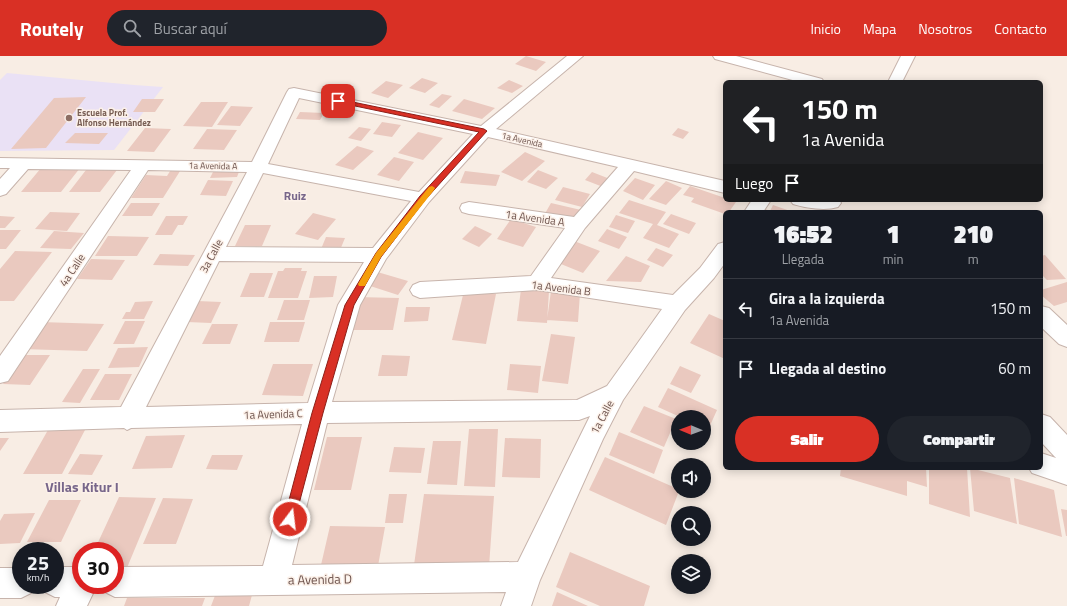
<!DOCTYPE html>
<html lang="es">
<meta charset="utf-8">
<style>
:root{--surface:#171b24;--page:#20242c;--text:#f1f3f6;--muted:#9ea1a6;--line:#363941;--accent:#d93025}
body{margin:0;font-family:"Titillium Web",sans-serif;background:var(--page);color:var(--text);height:100vh;display:flex;flex-direction:column;font-size:15px;white-space:nowrap}
*{box-sizing:border-box;margin:0}
p{font-size:13px;color:var(--muted)}
.icon{flex:none;width:22px;height:22px;fill:none;stroke:currentColor;stroke-width:2;stroke-linecap:round;stroke-linejoin:round}
.map{position:relative;flex:1;overflow:hidden}
.side{position:absolute;left:723px;top:154px;width:320px;height:260px;display:flex;flex-direction:column;background:var(--surface);border-radius:6px;box-shadow:0 2px 10px #0003}
.side>*{flex:none}
.guide{position:absolute;left:723px;top:24px;width:320px;height:122px;border-radius:6px;box-shadow:0 2px 10px #0003;background:#202124;color:#fff;overflow:hidden}
.needle{width:26px;rotate:271deg}
.tools{position:absolute;left:671px;top:354px;display:grid;gap:8px}
.tools a{display:grid;place-items:center;width:40px;height:40px;border-radius:50%;background:var(--surface);box-shadow:0 2px 10px #0003;font-size:20px}
.speed{position:absolute;left:12px;top:486px;display:flex;gap:8px;font-size:20px;font-weight:700;text-align:center}
.speed>*{display:grid;place-content:center;width:52px;height:52px;border-radius:50%;background:var(--surface);box-shadow:0 2px 10px #0003;line-height:1}
.speed small{font-size:10px;font-weight:400}
.speed .limit{border:6px solid #d22;background:#fff;color:#111}
.pin{position:absolute;display:grid;place-items:center;width:34px;height:34px;color:#fff;margin:-17px;border-radius:8px;box-shadow:0 2px 6px #0006}
.me{position:absolute;width:44px;margin:-22px;rotate:15deg;stroke-linejoin:round;filter:drop-shadow(0 0 3px #0008)}
.turn{display:flex;align-items:center;gap:14px;height:84px;padding:0 12px;font-size:18px}
.turn .icon{width:52px;height:52px;stroke-width:2.5}
.turn b{display:block;font-size:28px;line-height:34px}
.then{display:flex;align-items:center;height:38px;padding:0 12px;background:#0003;gap:8px;font-size:15px}
.eta{display:flex;justify-content:space-evenly;align-items:center;height:68px;text-align:center}
.eta b{font-size:24px;font-weight:800;line-height:28px}
.primary-button{display:flex;gap:8px;margin-top:auto;padding:8px 12px}
.primary-button a{flex:1;height:46px;border-radius:24px;background:var(--accent);color:#fff;font-size:16px;font-weight:800;line-height:46px;text-align:center}
.primary-button a+a{background:var(--page);color:var(--text)}
ul{padding:0;list-style:none}
li{display:flex;align-items:center;gap:12px;height:60px;padding:0 12px;border-top:1px solid var(--line)}
li div{flex:1}
li b{display:block;font-size:15px}
li em{font-style:normal}
header{display:flex;align-items:center;gap:24px;box-sizing:border-box;height:56px;padding:0 20px;background:var(--accent);color:#fff}
header strong{font-size:19px}
nav{display:flex;gap:22px;margin-inline-start:auto;font-size:14px}
.search{width:280px;height:36px;background:var(--page);display:flex;align-items:center;gap:10px;box-sizing:border-box;padding:0 14px;border-radius:22px;color:var(--muted);font-size:15px}
.map>svg:first-child{display:block}
.education{fill:#eae1f5}
.building{fill:#eac9bf}
.lines{fill:none;stroke-linecap:round;stroke-linejoin:round}
.minor-casing{stroke:#c7b4ac;stroke-width:2}
.minor{fill:#fff;fill-rule:evenodd}
.route{fill:#d93025;stroke:#8d1f18}
.slow{fill:#f59e0b}
.education-dot{fill:#8d6e63;stroke:#fcf1e9;stroke-width:1.5}
.labels{text-anchor:middle;stroke-width:3;stroke-linejoin:round;paint-order:stroke}
.far-education-label{font-size:9px;font-weight:bold;fill:#785e54;stroke:#fcf1e9;text-anchor:start}
.far-street-label{font-size:9px;fill:#6d534d;stroke:#fcf1e9}
.street-label{font-size:11px;fill:#6d534d;stroke:#fcf1e9}
.neighbourhood-label{font-size:12px;font-weight:bold;fill:#77668a;stroke:#fcf1e9}
.near-street-label{font-size:13px;fill:#6d534d;stroke:#fcf1e9}
.near-neighbourhood-label{font-size:14px;font-weight:bold;fill:#77668a;stroke:#fcf1e9}
</style>
<header>
<strong>Routely</strong>
<div class="search"><svg class="icon" aria-label="search" viewBox="0 0 24 24"><circle cx="10" cy="10" r="6"/><path d="M15 15l6 6"/></svg>Buscar aquí</div>
<nav><a>Inicio</a><a>Mapa</a><a>Nosotros</a><a>Contacto</a></nav>
</header>
<div class="map">
<svg width="1067" height="550" viewBox="0 0 1067 550">
<rect width="100%" height="100%" fill="#f8ede4"/>
<path class="education" d="M7 17 134 29 163 31 114 94 0 95V24Z"/>
<path class="building" d="M526 0 546 6 536 15 515 8Z
M422 22 438 27 425 37 409 32Z
M509 24 523 30 512 37 497 32Z
M386 25 403 29 388 42 371 37Z
M442 38 452 40 439 52 429 49Z
M86 41 46 92 11 93 54 42Z
M142 43H164L155 56H133Z
M464 43 495 52 482 63 452 55Z
M201 46H228L212 71 183 70Z
M231 50 253 51 240 70 217 69Z
M300 56 324 57 320 64 296 63Z
M382 66 401 69 392 81 373 78Z
M359 71 371 73 361 85 348 82Z
M145 72 171 73 154 96 127 95Z
M678 72 689 76 683 83 672 79Z
M207 73 237 74 224 94 193 93Z
M418 76 443 82 423 104 398 97Z
M75 77H108L99 88 65 87Z
M357 90 374 95 353 114 335 109Z
M525 96 545 105 522 125 501 116Z
M394 101 414 106 399 125 377 119Z
M41 112H80L61 136H21Z
M172 112H182L163 142H131L146 119 167 120Z
M240 113 237 121 210 122 214 114Z
M86 114H117L100 136H69Z
M538 114 558 122 546 133 527 126Z
M465 115 500 119 496 130 460 127Z
M592 116 610 123 603 131 585 124Z
M635 122 655 129 643 144 623 135Z
M208 124 233 125 226 140 200 139Z
M666 125 682 132 666 149 649 143Z
M690 130 725 142V144L736 146 729 156H725V158L691 146 694 142 683 139Z
M563 131 590 138 582 151 555 144Z
M629 144 666 156 657 169 679 178 669 192 643 182 653 168 619 157Z
M131 147H160L152 160H122Z
M551 147 581 154 575 168 543 161Z
M773 149 793 156H763L765 153 770 155Z
M50 156 80 157 67 175 35 173Z
M313 157 336 163 318 184 295 178Z
M671 158 696 167 689 178 663 168Z
M616 159 635 165 628 177 609 171Z
M0 160 15 161 5 172H0Z
M166 160H188L183 169H178L172 179H155Z
M511 163 536 171 523 191 497 183Z
M245 169H271L262 190H235Z
M475 170 492 178 479 191 462 183Z
M607 173 627 181 619 193 598 185Z
M0 174H21L6 193H0Z
M54 175 84 177 71 193 40 192Z
M108 180 149 181 137 200H95Z
M326 181 345 182 340 194 321 193Z
M574 185 600 195 583 217 556 206Z
M656 192 673 199 663 211 647 204Z
M15 195 52 196 14 245H0V213Z
M160 198 195 199 188 210 153 209Z
M1045 199 1066 223 1047 224 1041 218V200Z
M626 200 650 210 641 226 606 225Z
M91 203 125 204 112 224 77 223Z
M285 212H302L301 215H307L298 242H268L278 215H283Z
M374 215 408 225 398 239 364 228Z
M250 217H273L264 241H240Z
M314 220H337L333 241 309 242Z
M1067 226V246L1054 250 1041 239V234Z
M521 233 549 235 547 267 517 265Z
M464 235 496 238 486 288 452 284Z
M551 235 580 237 578 266 547 264Z
M356 241 399 242 393 274H347Z
M284 244H310L304 264H277Z
M153 245 144 263H122L126 256H130L135 246Z
M197 245 221 246 211 267 187 266Z
M406 251H430L428 265 404 266Z
M709 258 725 265V303L690 287Z
M125 265H145L134 288H113Z
M40 266 104 268 87 295 21 293Z
M270 266H305L299 286H264Z
M212 268H238L230 288H202Z
M551 278 575 281 568 328 542 325Z
M148 291 139 311 108 312 118 292Z
M24 299H50L30 329 3 328Z
M382 299 410 300 407 320H378Z
M273 308H313L303 340 262 339Z
M510 308 541 310 538 337 507 334Z
M680 310 701 319 691 337 670 328Z
M83 313H100L80 347 62 346Z
M105 318H132L119 344H90Z
M668 332 717 354 708 374 704 372V361H680L658 351Z
M644 350 676 363 664 391 630 376Z
M469 373H498L495 431 464 430Z
M48 374H85L62 418H23Z
M619 376 663 394 654 418 609 399Z
M185 379 172 412 132 413 146 380Z
M327 381H362L351 434H314Z
M0 382H9L0 395Z
M505 382 541 383 540 422 502 421Z
M433 385H461L457 429 427 428Z
M394 391 425 392 421 417 389 416Z
M80 398 103 399 92 419 68 418Z
M212 399H243L237 414 206 413Z
M605 401 678 433 679 435 666 469 589 434Z
M841 412H926L927 431 907 425V440L840 420Z
M929 412H967L970 461 929 448Z
M970 412 1010 422 1017 468 974 455Z
M1014 422 1054 434 1062 481 1019 468Z
M389 438H407L403 467H385Z
M424 438 494 440 489 511 414 509Z
M119 441 156 442 124 519 115 518V495H94Z
M163 442 193 443 176 488H143Z
M49 444H81L61 486H27Z
M1061 453 1067 454V480H1066Z
M35 457 20 487 0 488V465L4 458Z
M330 470 385 471 378 510 321 509Z
M570 496 650 530 644 550H600L556 531Z
M557 536 588 550H552Z
M216 537 252 539 249 550H211Z
M127 542H205L202 550H124Z"/>
<g class="lines">
<defs>
<path id="minor" d="M567 0H583L496 73 725 125V137L634 115 585 172 551 222 673 239 700 212 718 188 725 186V207L714 222 685 254 623 344 603 383 540 524 531 550H501L506 536 115 541 105 536 102 529H115V511L263 510 302 368 131 372 127 374 124 372 0 376V354L121 351 247 116 148 114 8 325 0 327V300L131 114 28 113 6 138 0 140V123L10 112H0V102L252 106 287 36 289 33 294 32 481 70ZM299 42 473 78 419 136 268 108ZM488 81 618 111 574 161 469 146 462 148 460 152 462 156 469 158 565 172 531 220 420 226 413 229 410 234 413 239 420 242 537 234 662 253 607 330 577 344 332 346 360 249 386 203 429 146ZM263 117 411 145 373 192 226 191ZM219 205 364 206 338 249 308 347 146 351ZM590 360 518 506 292 509 327 367 579 364Z
M713 0H736L822 23 824 26H800L715 3Z
M901 0H915L902 26H888Z
M752 144H771L763 156H744Z
M790 144H839L841 147 838 151C825 155 806 152 793 148Z
M1041 250 1049 252 1067 269V291L1059 288 1041 271Z
M1041 358 1050 361 1067 379V429L1032 417 1029 412H1041V397L1056 402 1041 386Z
M55 511H81V529H97L87 550H56L60 541H55L45 536 42 529H55Z
M0 512H21V529H35L31 537 21 542H0Z"/>
</defs>
<use href="#minor" class="minor-casing"/>
<use href="#minor" class="minor"/>
</g>
<path class="route" d="M338 43 484 73 487 75 425 144 381 201 354 249 323 357 295 463 294 467 290 468 285 467 284 463 312 357 345 249 376 197 420 140 479 76 336 46V44Z"/>
<path class="slow" d="M432 130 435 132 434 134 381 201 365 230H359L358 228 376 197 429 131Z"/>
<circle class="education-dot" cx="69" cy="62" r="4"/>
<g class="labels">
<g class="far-education-label">
<text x="77" y="60">Escuela Prof.<tspan x="77" dy="10">Alfonso Hernández</tspan></text>
</g>
<g class="far-street-label">
<text transform="translate(522 84) rotate(13)" y="3">1a Avenida</text>
<text transform="translate(213 110) rotate(1)" y="3">1a Avenida A</text>
</g>
<g class="street-label">
<text transform="translate(535 162) rotate(8)" y="4">1a Avenida A</text>
<text transform="translate(211 200) rotate(-62)" y="4">3a Calle</text>
<text transform="translate(72 214) rotate(-56)" y="4">4a Calle</text>
<text transform="translate(561 232) rotate(7)" y="4">1a Avenida B</text>
<text transform="translate(273 358) rotate(-2)" y="4">1a Avenida C</text>
<text transform="translate(602 361) rotate(-62)" y="4">1a Calle</text>
</g>
<g class="neighbourhood-label">
<text x="295" y="144">Ruiz</text>
</g>
<g class="near-street-label">
<text transform="translate(320 523) rotate(-1)" y="5">a Avenida D</text>
</g>
<g class="near-neighbourhood-label">
<text x="82" y="436">Villas Kitur I</text>
</g>
</g>
</svg>
<div class="tools">
<a><svg class="needle" viewBox="-14 -14 28 28"><path d="M0-13l5 13h-10z" fill="#e53935"/><path d="M0 13l5-13h-10z" fill="#9ea1a6"/></svg></a>
<a><svg class="icon" aria-label="sound" viewBox="0 0 24 24"><path d="M4 9h4l5-4v14l-5-4H4zM17 9q2 3 0 6"/></svg></a>
<a><svg class="icon" aria-label="search" viewBox="0 0 24 24"><circle cx="10" cy="10" r="6"/><path d="M15 15l6 6"/></svg></a>
<a><svg class="icon" aria-label="layers" viewBox="0 0 24 24"><path d="M12 4l9 5-9 5-9-5zM3 14l9 5 9-5"/></svg></a>
</div>
<div class="speed"><div>25<small>km/h</small></div><div class="limit">30</div></div>
<div class="pin" style="left:338px;top:45px;background:#d93025"><svg class="icon" aria-label="arrive" viewBox="0 0 24 24"><path d="M6 21V4h12l-3 4 3 4H6"/></svg></div>
<svg class="me" style="left:290px;top:463px" viewBox="-20 -20 40 40"><circle r="17" fill="#d93025" stroke="#fff" stroke-width="3"/><path d="M0-11L8 9 0 5-8 9z" fill="#fff"/></svg>
<div class="guide">
<div class="turn"><svg class="icon" aria-label="left" viewBox="0 0 24 24"><path d="M17 20v-9H6M10 6l-5 5 5 5"/></svg><div><b>150 m</b>1a Avenida</div></div>
<div class="then">Luego<svg class="icon" aria-label="arrive" viewBox="0 0 24 24"><path d="M6 21V4h12l-3 4 3 4H6"/></svg></div>
</div>
<section class="side">
<div class="eta">
<div><b>16:52</b><p>Llegada</p></div>
<div><b>1</b><p>min</p></div>
<div><b>210</b><p>m</p></div>
</div>
<ul>
<li><svg class="icon" aria-label="left" viewBox="0 0 24 24"><path d="M17 20v-9H6M10 6l-5 5 5 5"/></svg><div><b>Gira a la izquierda</b><p>1a Avenida</p></div><em>150 m</em></li>
<li><svg class="icon" aria-label="arrive" viewBox="0 0 24 24"><path d="M6 21V4h12l-3 4 3 4H6"/></svg><div><b>Llegada al destino</b></div><em>60 m</em></li>
</ul>
<div class="primary-button"><a>Salir</a><a>Compartir</a></div>
</section>
</div>
